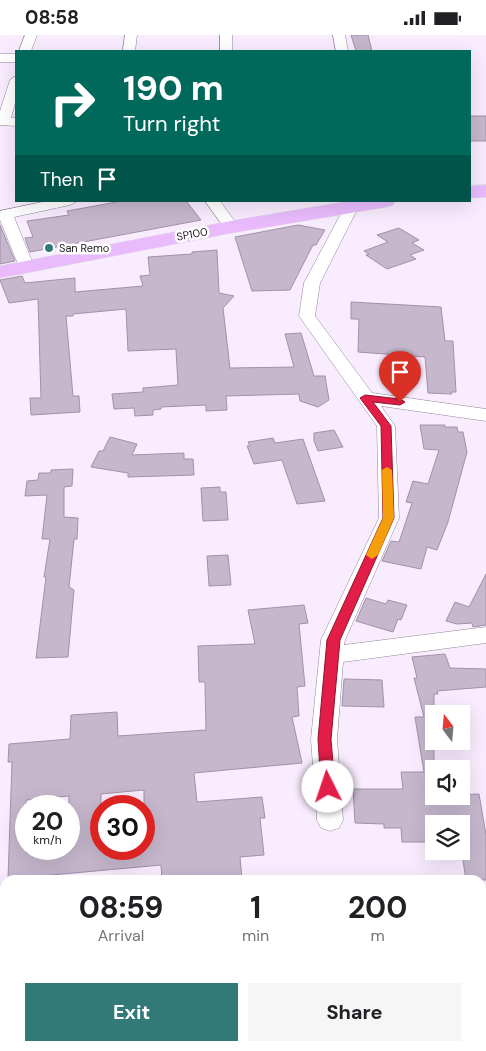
<!DOCTYPE html>
<style>
:root{--surface:#fff;--page:#f6f6f6;--text:#202124;--muted:#757577;--accent:#317a78}
body{margin:0;font-family:"DM Sans",sans-serif;background:var(--page);color:var(--text);height:100vh;display:flex;flex-direction:column;font-size:19px;white-space:nowrap}
*{box-sizing:border-box;margin:0}
p{font-size:16px;color:var(--muted)}
.icon{flex:none;width:28px;height:28px;fill:none;stroke:currentColor;stroke-width:2;stroke-linecap:round;stroke-linejoin:round}
.map{position:relative;flex:1;overflow:hidden}
.panel{position:absolute;left:0px;top:840px;width:486px;height:176px;display:flex;flex-direction:column;background:var(--surface);border-radius:15px 15px 0 0;box-shadow:0 5px 20px #0002}
.panel>*{flex:none}
.top-card{position:absolute;left:15px;top:15px;width:456px;height:152px;border-radius:0px;box-shadow:0 5px 20px #0002;background:#00695c;color:#fff;overflow:hidden}
.needle{width:32px;rotate:344deg}
.buttons{position:absolute;left:425px;top:670px;display:grid;gap:10px}
.buttons a{display:grid;place-items:center;width:45px;height:45px;border-radius:0px;background:var(--surface);box-shadow:0 5px 20px #0002;font-size:25px}
.speed{position:absolute;left:15px;top:760px;display:flex;gap:10px;font-size:25px;font-weight:700;text-align:center}
.speed>*{display:grid;place-content:center;width:65px;height:65px;border-radius:50%;background:var(--surface);box-shadow:0 5px 20px #0002;line-height:1}
.speed small{font-size:12px;font-weight:400}
.speed .limit{border:8px solid #d22;background:#fff;color:#111}
.pin{position:absolute;display:grid;place-items:center;width:42px;height:42px;color:#fff;margin:-51px -21px;border-radius:50% 50% 50% 0;rotate:-45deg;box-shadow:0 0 5px #0007}
.pin .icon{rotate:45deg}
.me{position:absolute;width:55px;margin:-28px;rotate:356deg;stroke-linejoin:round;filter:drop-shadow(0 0 4px #0008)}
.turn{display:flex;align-items:center;gap:18px;height:105px;padding:0 25px;font-size:22px}
.turn .icon{width:65px;height:65px;stroke-width:2.5}
.turn b{display:block;font-size:35px;line-height:42px}
.then{display:flex;align-items:center;height:48px;padding:0 25px;background:#0003;gap:10px;font-size:19px}
.eta{display:flex;justify-content:space-evenly;align-items:center;height:85px;text-align:center}
.eta b{font-size:30px;font-weight:700;line-height:35px}
.button{display:flex;gap:10px;margin-top:auto;padding:10px 25px}
.button a{flex:1;height:58px;border-radius:0px;background:var(--accent);color:#fff;font-size:20px;font-weight:700;line-height:58px;text-align:center}
.button a+a{background:var(--page);color:var(--text)}
.status{display:flex;justify-content:space-between;align-items:center;height:35px;padding:0 25px;background:var(--surface);direction:ltr}
.status svg{height:14px;fill:currentColor}
.map>svg:first-child{display:block}
.building{fill:#c6b7cd;stroke:#a092a7;fill-rule:evenodd}
.lines{fill:none;stroke-linecap:round;stroke-linejoin:round}
.minor-casing{stroke:#928499;stroke-width:1}
.major-casing{stroke:#dbdadb;stroke-width:1}
.minor{fill:#fff;fill-rule:evenodd}
.major{fill:#e9bbfd;fill-rule:evenodd}
.route{fill:#e11d48;stroke:#92132f}
.slow{fill:#f59e0b}
.poi-dot{fill:#317a78;stroke:#fff;stroke-width:2}
.labels{text-anchor:middle;stroke-width:5;stroke-linejoin:round;paint-order:stroke}
.far-street-label{font-size:11px;fill:#1f1921;stroke:#fff}
.far-poi-label{font-size:11px;fill:#1f1921;stroke:#fff;text-anchor:start}
</style>
<div class="status"><b>08:58</b><svg viewBox="0 0 49 12"><path d="M0 12V9h3v3zM5 12V6h3v6zM10 12V3h3v9zM15 12V0h3v12zM26 1h20v11H26zM47 4h2v5h-2z"/></svg></div>
<div class="map">
<svg width="486" height="1016" viewBox="0 0 486 1016">
<rect width="100%" height="100%" fill="#f9ecff"/>
<path class="building" d="M351 0H368L372 16H356Z
M470 81H486V106H470Z
M122 166H186L201 185 30 217 25 203 33 202 27 186 69 180 67 176Z
M0 190 15 226 0 229Z
M298 190 325 195 316 210H313L290 255 252 256 235 202Z
M399 193 419 205 412 208 424 215 410 220 416 224 387 234 366 220 369 219 364 216 388 207 377 200Z
M217 215 219 258 234 261 223 273 230 333 294 332 285 299 301 298 314 341H325L329 365 318 372 300 366 299 359 226 361 227 375 206 376V370L161 372V374L153 375V380L135 381 134 373 114 374 112 359 143 357V353L178 350 176 314 128 316 126 274 73 279V281H66L73 361H79L80 377 31 380 30 363H41L38 264 9 268 0 245 22 241 25 248 75 243V257L143 251 140 241 150 240 148 222 192 219V217Z
M351 267 441 272 445 306H453L456 357H451L452 359 428 358 425 322 358 317 359 284H351Z
M420 390H445V392H457L458 397H463L467 417 448 487 437 515 427 512 421 534 382 526 391 506 399 507 412 468 406 467 413 446 428 449 439 415 424 414Z
M334 395 343 412 318 416 314 406V398Z
M110 402 137 409 132 420 184 418V424H193L194 440 128 442V438L91 432 99 416H103Z
M273 403 275 408 303 404 325 466 297 469 282 425 254 429 247 411H250L248 407Z
M73 434 72 451 64 452V482L78 483 77 504H74L69 552 74 555 68 622 36 623 46 542H44L50 504H42L47 460 25 461 27 446 38 445 39 438H51V435Z
M220 452V457H226L228 485 203 486 201 453Z
M228 520 231 550 209 551 207 521Z
M486 539V590L473 592 472 588 457 589 446 586 455 567 469 572Z
M366 563 386 569 388 565 407 570 401 585 398 584 393 597 356 586Z
M304 570 308 588 299 589 305 651 297 652 299 681 292 682 302 728 194 738 197 767 262 762 265 783H260L264 820 240 822 242 845H162L161 830 8 844 12 727H8L9 709 70 704 71 680 117 677 118 701 206 695 205 647H199L198 611 255 609 248 575ZM144 755V814H101V759ZM69 761V814L26 818V765Z
M445 619 450 633 486 634V652L437 656 438 659H434V761H461V760L479 759 486 800V845H466L461 812V789H434V807H402L401 793H384V789L355 788 353 754H403L401 737H424L415 682H424L414 643H417L412 622Z
M344 644 382 645 384 672 342 671Z"/>
<g class="lines">
<defs>
<path id="minor" d="M25 0H37L31 16H19Z
M125 0H137L135 16H123Z
M220 0H232V16H220Z
M333 0H345L348 16H336Z
M0 19H16V27H0Z
M16 41V65L11 83H16V91L0 90V76L10 45Z
M47 166H77L70 170 14 182 34 231 32 234H20L0 185V176Z
M205 166H220L239 192 236 195H226Z
M341 166H356L359 171 320 248 315 281 372 358 486 374V386L381 371 395 391 399 483 345 605 344 610 486 592V608L343 627 337 704 343 785 339 793 330 796 321 793 317 785 311 704 321 605 379 483 377 391 299 281 304 248 345 171Z"/>
<path id="major" d="M486 150V162L470 163V151Z
M350 166H395L393 170 386 172 231 198 0 243V231L231 186Z"/>
</defs>
<use href="#minor" class="minor-casing"/>
<use href="#major" class="major-casing"/>
<use href="#minor" class="minor"/>
<use href="#major" class="major"/>
</g>
<path class="route" d="M365 360 400 364 405 367 400 370 373 367 391 391 394 483 340 605 331 704 335 752 333 757 328 758 323 757 321 752 318 704 327 605 383 483 381 391 360 363Z"/>
<path class="slow" d="M387 432 392 435 394 483 378 520 372 524 366 520 383 483 382 435Z"/>
<circle class="poi-dot" cx="49" cy="213" r="5"/>
<g class="labels">
<g class="far-street-label">
<text transform="translate(192 199) rotate(-10)" y="4">SP100</text>
</g>
<g class="far-poi-label">
<text x="59" y="217">San Remo</text>
</g>
</g>
</svg>
<div class="buttons">
<a><svg class="needle" viewBox="-14 -14 28 28"><path d="M0-13l5 13h-10z" fill="#e53935"/><path d="M0 13l5-13h-10z" fill="#757577"/></svg></a>
<a><svg class="icon" aria-label="sound" viewBox="0 0 24 24"><path d="M4 9h4l5-4v14l-5-4H4zM17 9q2 3 0 6"/></svg></a>
<a><svg class="icon" aria-label="layers" viewBox="0 0 24 24"><path d="M12 4l9 5-9 5-9-5zM3 14l9 5 9-5"/></svg></a>
</div>
<div class="speed"><div>20<small>km/h</small></div><div class="limit">30</div></div>
<div class="pin" style="left:400px;top:367px;background:#d93025"><svg class="icon" aria-label="arrive" viewBox="0 0 24 24"><path d="M6 21V4h12l-3 4 3 4H6"/></svg></div>
<svg class="me" style="left:328px;top:752px" viewBox="-20 -20 40 40"><circle r="19" fill="#fff"/><path d="M0-13L10 11 0 6-10 11z" fill="#e11d48"/></svg>
<div class="top-card">
<div class="turn"><svg class="icon" aria-label="right" viewBox="0 0 24 24"><path d="M7 20v-9h11M14 6l5 5-5 5"/></svg><div><b>190 m</b>Turn right</div></div>
<div class="then">Then<svg class="icon" aria-label="arrive" viewBox="0 0 24 24"><path d="M6 21V4h12l-3 4 3 4H6"/></svg></div>
</div>
<section class="panel">
<div class="eta">
<div><b>08:59</b><p>Arrival</p></div>
<div><b>1</b><p>min</p></div>
<div><b>200</b><p>m</p></div>
</div>
<div class="button"><a>Exit</a><a>Share</a></div>
</section>
</div>
